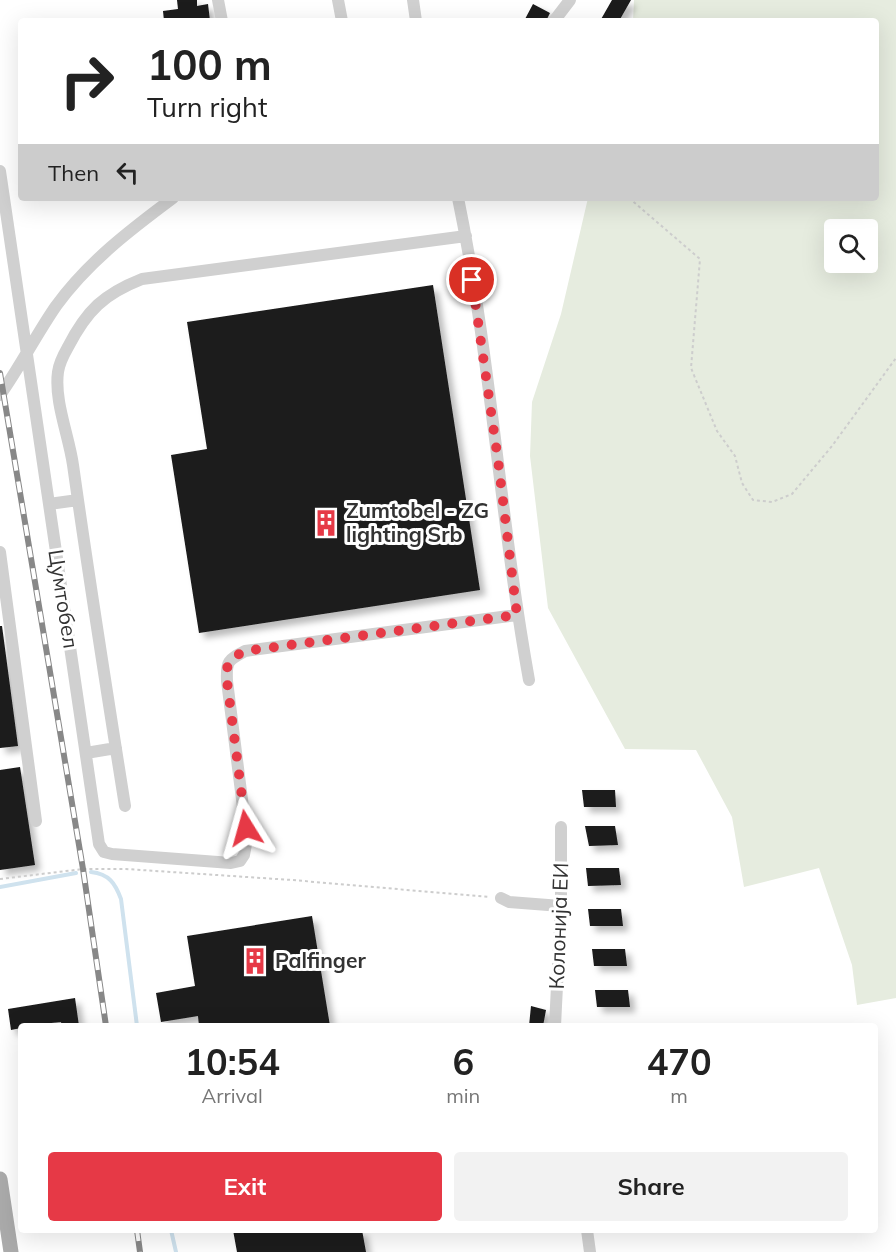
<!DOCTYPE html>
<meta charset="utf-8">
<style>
:root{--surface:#fff;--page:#f2f2f2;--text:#222;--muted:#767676;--accent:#e63946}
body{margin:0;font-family:Mulish,sans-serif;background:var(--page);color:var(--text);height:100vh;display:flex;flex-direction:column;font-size:22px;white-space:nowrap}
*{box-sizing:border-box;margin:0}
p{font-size:20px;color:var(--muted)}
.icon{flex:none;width:33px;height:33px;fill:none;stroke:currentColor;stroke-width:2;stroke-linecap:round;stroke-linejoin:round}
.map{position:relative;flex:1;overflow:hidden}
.side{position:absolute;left:18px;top:1023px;width:860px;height:210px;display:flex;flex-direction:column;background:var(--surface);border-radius:6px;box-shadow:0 6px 24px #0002}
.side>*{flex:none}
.guide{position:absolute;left:18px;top:18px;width:861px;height:183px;border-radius:6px;box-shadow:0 6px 24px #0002;background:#fff;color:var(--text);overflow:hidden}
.controls{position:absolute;left:824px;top:219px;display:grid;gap:12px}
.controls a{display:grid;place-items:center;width:54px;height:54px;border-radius:6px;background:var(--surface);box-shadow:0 6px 24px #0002;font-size:30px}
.pin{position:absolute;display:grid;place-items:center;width:51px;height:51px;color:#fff;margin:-26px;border:3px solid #fff;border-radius:50%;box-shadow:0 2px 6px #0007}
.me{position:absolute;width:66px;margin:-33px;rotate:352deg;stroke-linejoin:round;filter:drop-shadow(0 0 4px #0008)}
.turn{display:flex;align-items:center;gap:21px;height:126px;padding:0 30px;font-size:27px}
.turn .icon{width:78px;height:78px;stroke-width:2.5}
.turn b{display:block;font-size:42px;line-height:51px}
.then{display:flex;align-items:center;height:57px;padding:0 30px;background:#0003;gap:12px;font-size:22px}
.eta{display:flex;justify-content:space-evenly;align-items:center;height:102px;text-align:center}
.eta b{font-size:36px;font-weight:700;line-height:42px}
.button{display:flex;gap:12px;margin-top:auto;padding:12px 30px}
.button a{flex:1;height:69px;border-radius:6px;background:var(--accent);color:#fff;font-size:24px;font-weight:700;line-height:69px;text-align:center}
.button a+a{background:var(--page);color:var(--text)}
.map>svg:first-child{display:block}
.green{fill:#e6ecdf;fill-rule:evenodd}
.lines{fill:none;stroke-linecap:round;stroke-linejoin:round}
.stream{stroke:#cfe2ee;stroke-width:4}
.building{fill:#1a1a1a;filter:url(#shadow)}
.path{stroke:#cdcdcd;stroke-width:2;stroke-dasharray:3 3;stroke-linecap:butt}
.minor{stroke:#d0d0d0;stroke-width:12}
.major{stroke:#ababab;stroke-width:15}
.rail-casing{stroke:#888;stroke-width:6}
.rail{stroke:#fff;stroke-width:4;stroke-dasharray:11;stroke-linecap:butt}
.route{stroke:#e63946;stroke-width:10;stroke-dasharray:0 18}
.labels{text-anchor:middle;stroke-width:6;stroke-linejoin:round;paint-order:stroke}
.poi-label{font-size:21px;font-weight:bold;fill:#333;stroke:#fff;text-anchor:start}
.street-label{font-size:21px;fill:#333;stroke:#fff}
</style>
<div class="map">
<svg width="896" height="1252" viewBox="0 0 896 1252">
<defs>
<filter id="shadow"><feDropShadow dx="5.5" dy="5.5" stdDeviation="3" flood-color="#0004"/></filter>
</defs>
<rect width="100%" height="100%" fill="#fff"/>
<path class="green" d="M634 0H896V998L857 1005 852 965 819 868 744 887 732 817 696 750 625 749 548 608 530 456 532 402 561 314 588 198H876V21H633ZM834 230H867V262H834Z"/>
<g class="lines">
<path class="stream" d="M91 872C109 874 115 883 121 899L137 1026
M0 887 76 873
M171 1230 176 1252"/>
</g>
<path class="building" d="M177 0H197V6L208 4 210 21H164L163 11 178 9Z
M612 0H631L619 21H600Z
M533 4 550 13 546 21H524Z
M433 285 480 590 199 633 171 455 207 449 187 322Z
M0 626H2L18 746 0 748Z
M20 767 35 865 0 870V770Z
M582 790H615L616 807H584Z
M585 826H615L618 845 589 846Z
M586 868H619L621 885 588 886Z
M588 909H621L623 926H590Z
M312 916 330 1026H199L198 1016 161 1022 156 993 195 986 187 936Z
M592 949H625L627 966H594Z
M595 990H628L630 1007H597Z
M75 998 79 1026H62L61 1022 21 1026V1028L11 1030 8 1009Z
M531 1006 546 1010 543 1026H529Z
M233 1230H362L366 1252H237Z"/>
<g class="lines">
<path class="path" d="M629 198 700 259 691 368 717 431 735 456 742 483 753 500 772 502 792 494 832 446 896 358
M0 879 83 869H126L292 880 489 897"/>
<path class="minor" d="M218 0 222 21
M338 0 342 21
M413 0 416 21
M554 21 570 0
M0 171 99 844 104 852 112 854 231 863 240 861 244 855 247 839 227 681C226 661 228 660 245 651L517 615
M458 198C491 357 500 520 529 680
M0 395C20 367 36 335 56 306 88 262 130 230 173 198
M49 504 78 500
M0 552 36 821
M86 753 116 748
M125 806C107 693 89 579 73 465 69 436 54 401 58 372 59 364 64 354 68 347 87 310 104 294 142 279L466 236
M501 898 509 902 561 906
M555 1026 561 906V827
M587 1230 590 1252"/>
<path class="major" d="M0 1179 11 1252"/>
<defs>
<path id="rail" d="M0 373 83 869 106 1026
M137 1230 140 1252"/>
</defs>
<use href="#rail" class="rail-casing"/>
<use href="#rail" class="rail"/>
</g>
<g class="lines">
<path class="route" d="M246 828 227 681C226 662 228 660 245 651L517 615 498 460 472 280"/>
</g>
<defs>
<symbol id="building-bare" viewBox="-9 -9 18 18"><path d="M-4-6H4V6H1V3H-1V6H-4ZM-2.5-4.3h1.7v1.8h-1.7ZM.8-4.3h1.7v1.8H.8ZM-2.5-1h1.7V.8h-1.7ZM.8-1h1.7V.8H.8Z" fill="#e63946" stroke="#fff" stroke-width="2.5" paint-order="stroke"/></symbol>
</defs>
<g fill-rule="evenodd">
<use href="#building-bare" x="307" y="504" width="38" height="38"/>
<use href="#building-bare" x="236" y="942" width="38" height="38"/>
</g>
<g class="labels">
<g class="poi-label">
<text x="346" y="518">Zumtobel - ZG<tspan x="346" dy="24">lighting Srb</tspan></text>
<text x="275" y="968">Palfinger</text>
</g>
<g class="street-label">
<text transform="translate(63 599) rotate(81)" y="7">Цумтобел</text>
<text transform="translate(559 926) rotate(-88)" y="7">Колонија ЕИ</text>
</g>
</g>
</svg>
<div class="controls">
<a><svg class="icon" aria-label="search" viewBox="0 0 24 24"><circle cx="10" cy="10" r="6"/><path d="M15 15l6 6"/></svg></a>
</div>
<div class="pin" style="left:472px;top:280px;background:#d93025"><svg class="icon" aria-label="arrive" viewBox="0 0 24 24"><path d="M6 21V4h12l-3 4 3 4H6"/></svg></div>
<svg class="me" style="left:246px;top:828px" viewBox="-20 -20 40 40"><path d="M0-17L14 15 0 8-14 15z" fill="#e63946" stroke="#fff" stroke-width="4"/></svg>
<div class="guide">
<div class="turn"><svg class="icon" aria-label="right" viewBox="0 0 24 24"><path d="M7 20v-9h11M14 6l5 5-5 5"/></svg><div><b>100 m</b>Turn right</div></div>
<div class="then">Then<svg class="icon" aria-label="left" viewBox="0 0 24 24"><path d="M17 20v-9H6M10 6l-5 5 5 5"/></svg></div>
</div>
<section class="side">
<div class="eta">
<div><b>10:54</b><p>Arrival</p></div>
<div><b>6</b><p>min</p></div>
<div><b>470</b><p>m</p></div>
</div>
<div class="button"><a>Exit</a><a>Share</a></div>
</section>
</div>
